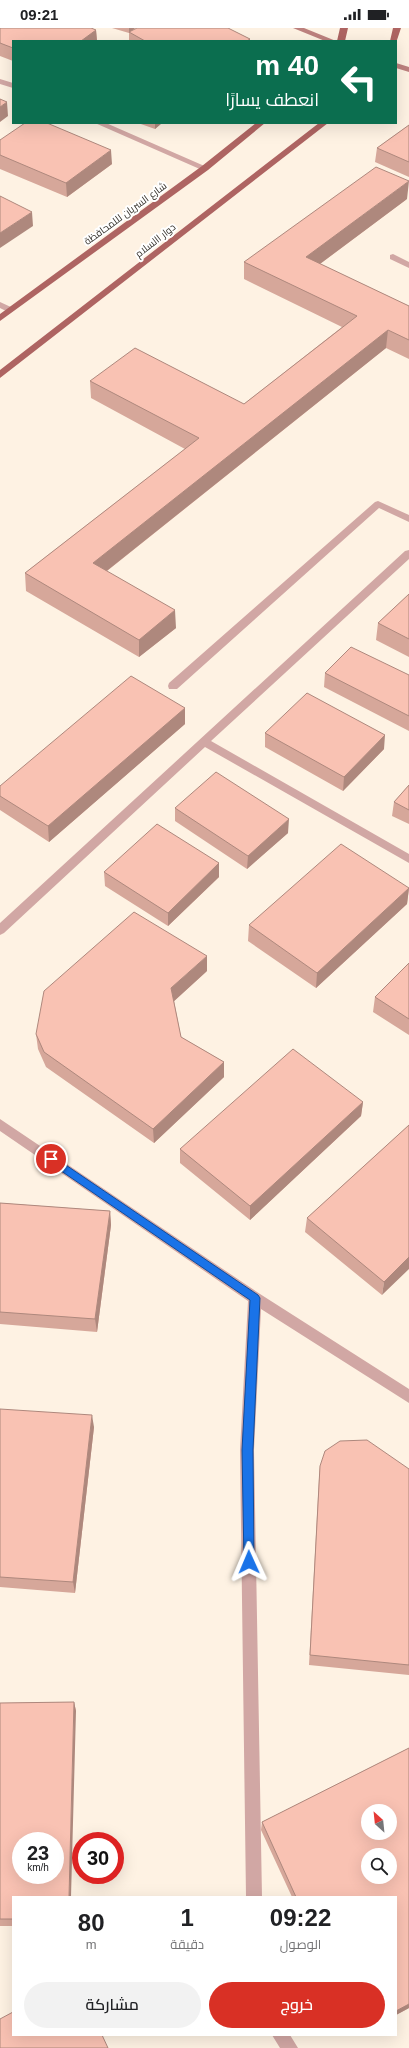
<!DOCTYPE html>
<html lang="ar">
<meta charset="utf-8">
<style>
:root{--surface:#fff;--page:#f2f2f2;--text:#202124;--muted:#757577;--accent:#d93025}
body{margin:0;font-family:Arial,Cairo,sans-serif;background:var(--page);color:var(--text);direction:rtl;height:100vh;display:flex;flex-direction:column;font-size:15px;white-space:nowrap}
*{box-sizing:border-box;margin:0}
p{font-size:13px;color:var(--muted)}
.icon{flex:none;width:22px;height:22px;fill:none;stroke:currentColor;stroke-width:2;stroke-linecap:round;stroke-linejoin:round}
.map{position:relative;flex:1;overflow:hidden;direction:ltr}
.side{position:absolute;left:12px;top:1868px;width:385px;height:140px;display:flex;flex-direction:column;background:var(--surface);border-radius:0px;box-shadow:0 4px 16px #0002;direction:rtl}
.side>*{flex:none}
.guide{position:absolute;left:12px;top:12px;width:385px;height:84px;border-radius:0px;box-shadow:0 4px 16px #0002;direction:rtl;background:#0b6e4f;color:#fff;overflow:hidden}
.needle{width:26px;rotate:333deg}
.fabs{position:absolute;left:361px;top:1776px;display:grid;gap:8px}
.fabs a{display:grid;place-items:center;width:36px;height:36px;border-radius:50%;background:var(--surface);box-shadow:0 4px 16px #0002;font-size:20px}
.speed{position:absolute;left:12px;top:1804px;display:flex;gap:8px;font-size:20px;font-weight:700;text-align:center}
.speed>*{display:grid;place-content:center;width:52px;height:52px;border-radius:50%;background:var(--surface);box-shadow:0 4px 16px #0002;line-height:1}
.speed small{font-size:10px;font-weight:400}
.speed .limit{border:6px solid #d22;background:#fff;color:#111}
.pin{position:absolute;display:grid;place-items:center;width:34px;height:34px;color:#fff;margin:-17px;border:2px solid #fff;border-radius:50%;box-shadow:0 1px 4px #0007}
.me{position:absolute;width:44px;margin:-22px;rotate:359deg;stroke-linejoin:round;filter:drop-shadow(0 0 3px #0008)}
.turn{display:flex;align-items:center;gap:14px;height:84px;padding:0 12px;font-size:18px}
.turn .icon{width:52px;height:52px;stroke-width:2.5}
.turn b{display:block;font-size:28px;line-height:34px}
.eta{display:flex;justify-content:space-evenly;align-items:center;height:68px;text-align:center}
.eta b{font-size:24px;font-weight:600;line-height:28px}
.primary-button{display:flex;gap:8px;margin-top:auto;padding:8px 12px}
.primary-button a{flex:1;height:46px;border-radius:24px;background:var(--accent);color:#fff;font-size:16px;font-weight:600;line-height:46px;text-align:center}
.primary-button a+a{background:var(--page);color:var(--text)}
.status{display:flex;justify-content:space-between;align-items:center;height:28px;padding:0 20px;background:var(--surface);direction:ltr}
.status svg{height:11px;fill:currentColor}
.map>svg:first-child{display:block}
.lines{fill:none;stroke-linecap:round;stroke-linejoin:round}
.lane{fill:#d1a7a4;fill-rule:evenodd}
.street{fill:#d1a7a4;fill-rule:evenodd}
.secondary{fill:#bd817e;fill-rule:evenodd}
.primary{fill:#ae6462;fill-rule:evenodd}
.wall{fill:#d6a79a;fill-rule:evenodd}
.shaded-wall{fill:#ae887d}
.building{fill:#f9c2b3;stroke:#ae887d;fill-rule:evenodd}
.route{fill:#1a73e8;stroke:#114b97}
.labels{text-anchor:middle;stroke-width:4;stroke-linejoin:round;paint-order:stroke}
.far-street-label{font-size:10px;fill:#322e28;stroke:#fff}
</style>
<div class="status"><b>09:21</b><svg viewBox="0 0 49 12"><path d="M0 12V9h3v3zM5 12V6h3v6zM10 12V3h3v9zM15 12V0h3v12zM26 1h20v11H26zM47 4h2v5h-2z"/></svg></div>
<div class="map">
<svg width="409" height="2020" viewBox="0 0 409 2020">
<rect width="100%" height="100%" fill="#fef2e3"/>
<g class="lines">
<path class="lane" d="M393 226 409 234V240L390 231V227Z
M378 473 409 487V494L379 480 177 661H169L168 658 169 655 375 474Z"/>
<path class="street" d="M0 51 13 55V60L0 56Z
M95 95H106L209 140 202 142Z
M0 274 13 280 14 282 10 285 0 280Z
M409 522V531L211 713 409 826V835L205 719 4 905 0 907V895L405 523Z
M0 1091 260 1266 409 1361V1375L261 1281 254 1422 262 1869H246L240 1422 248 1273 0 1103Z
M272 2007H290L298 2020H280Z"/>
<path class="secondary" d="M293 0H304L336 13H325Z
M396 35 409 39V44L396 40Z"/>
<path class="primary" d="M340 0H348L345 13H337Z
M393 0H401L396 15V13H390Z
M256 95H265L208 142 0 293V286L202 138Z
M319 95H328L0 350V342Z"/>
</g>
<path class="wall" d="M0 0 96 2 97 13H13V33L0 28Z
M112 0H135L132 3 250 11V13H129V5Z
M138 95H162L155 101Z
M409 97V149L375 134 377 120Z
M0 112 112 136 67 169 0 141Z
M407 171 320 236 409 278V331L386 320 107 543 176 600 139 629 26 563 25 545 185 421 91 370 90 353 244 376 342 299 244 251V234Z
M409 566V629L376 612 378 595Z
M325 645 409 647V703L324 659Z
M185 680V696L49 814 0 782V758Z
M265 705 384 721 343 763 265 719Z
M409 757V796L392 788 394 774Z
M175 780 288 805 247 841 175 793Z
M104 844 219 849 168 898 105 858Z
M409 860 407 876 316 960 248 913 249 897Z
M409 935V1007L373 984 375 969Z
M207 943 174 973 181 1009 224 1034V1049L154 1115 46 1039 38 1021 36 1006Z
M363 1074 361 1088 250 1192 180 1135V1121Z
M409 1097 382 1267 305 1204 307 1190Z
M0 1175 110 1183 111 1197 97 1304 0 1296Z
M0 1381 94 1399 75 1565 0 1559Z
M320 1438 409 1441V1647L309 1637 319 1450Z
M74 1674 76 1683 13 1869V1898H0V1675Z
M409 1720V1980L396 1987V1869H292L261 1802 262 1794ZM368 1783H390V1805H368ZM368 1827H390V1849H368Z"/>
<path class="shaded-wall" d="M129 0H135L129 5Z
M96 2 97 13H81Z
M7 74 8 88 0 94V79Z
M155 95H162L155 101Z
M111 122 112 136 67 169 66 155Z
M409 153 407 171 305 247 306 229Z
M32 184 33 198 0 220V205Z
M388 302 386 320 94 553 93 535Z
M175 582 176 600 139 629V612Z
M185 680V696L49 814 48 798Z
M385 707 384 721 343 763 344 749Z
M289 791 288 805 247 841 248 828Z
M219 835V849L168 898V885Z
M409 860 407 876 316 960 317 945Z
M207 928V943L172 975 171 960Z
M224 1034V1049L154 1115 153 1101Z
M363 1074 361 1088 250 1192V1178Z
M110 1183 111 1197 97 1304 95 1291Z
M409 1229V1241L382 1267 384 1254Z
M92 1387 94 1399 75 1565 73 1554Z
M74 1674 76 1683 71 1869H69Z
M409 1976V1980L396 1987V1983Z"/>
<path class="building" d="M0 0H91L96 2 81 13H13V20L0 15Z
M137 0H228L250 11 247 13H145L129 4Z
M0 71 7 74 0 79Z
M25 95H47L111 122 66 155 0 127V112Z
M409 97V134L377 120Z
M376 139 409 153 306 229 409 278V312L388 302 93 535 175 582 139 612 25 545 199 410 90 353 135 320 244 376 357 288 244 234Z
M0 168 32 184 0 205Z
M409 566V611L378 595Z
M351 619 409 647V688L325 645Z
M131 648 185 680 48 798 0 768V758Z
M307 665 385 707 344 749 265 705Z
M216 744 289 791 248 828 175 780Z
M409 757V782L394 774Z
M157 796 219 835 168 885 104 844Z
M341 816 409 860 317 945 249 897Z
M134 884 207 928 171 960 181 1009 224 1034 153 1101 44 1024 36 1006 44 963Z
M409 935V991L375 969Z
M293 1021 363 1074 250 1178 180 1121Z
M409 1097V1229L384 1254 307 1190Z
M0 1175 110 1183 95 1291 0 1284Z
M0 1381 92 1387 73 1554 0 1549Z
M367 1412 409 1441V1637L310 1627 320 1438 325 1423 340 1413Z
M74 1674 69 1869H13V1891H0V1675ZM21 1813H55V1847H21Z
M409 1720V1976L396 1983V1869H296L262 1794ZM368 1783H390V1805H368ZM368 1827H390V1849H368Z
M13 1984V2007H102L108 2020H0V1991Z"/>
<path class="route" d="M51 1127 258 1267 260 1270 253 1422 254 1534 253 1537 249 1539 245 1537 244 1534 242 1422 250 1272 48 1134 46 1131Z"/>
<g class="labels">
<g class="far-street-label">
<text transform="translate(125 185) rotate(-36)" y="4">شارع السريان لللمحافظة</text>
<text transform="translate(155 212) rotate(-38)" y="4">دوار االسلام</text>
</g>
</g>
</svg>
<div class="fabs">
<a><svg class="needle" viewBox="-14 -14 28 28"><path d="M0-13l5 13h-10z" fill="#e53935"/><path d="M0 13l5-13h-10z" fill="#757577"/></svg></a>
<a><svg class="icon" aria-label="search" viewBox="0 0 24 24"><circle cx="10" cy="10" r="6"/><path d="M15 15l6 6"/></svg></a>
</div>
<div class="speed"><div>23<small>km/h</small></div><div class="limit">30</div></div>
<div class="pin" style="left:51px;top:1131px;background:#d93025"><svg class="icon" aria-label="arrive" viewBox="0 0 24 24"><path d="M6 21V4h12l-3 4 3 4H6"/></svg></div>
<svg class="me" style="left:249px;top:1534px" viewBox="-20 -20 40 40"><path d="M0-17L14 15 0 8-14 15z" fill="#1a73e8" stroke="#fff" stroke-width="4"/></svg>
<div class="guide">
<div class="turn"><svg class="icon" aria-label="left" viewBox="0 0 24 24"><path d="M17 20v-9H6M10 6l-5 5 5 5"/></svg><div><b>40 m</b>انعطف يسارًا</div></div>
</div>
<section class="side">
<div class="eta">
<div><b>09:22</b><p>الوصول</p></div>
<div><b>1</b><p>دقيقة</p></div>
<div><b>80</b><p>m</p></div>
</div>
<div class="primary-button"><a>خروج</a><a>مشاركة</a></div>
</section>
</div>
